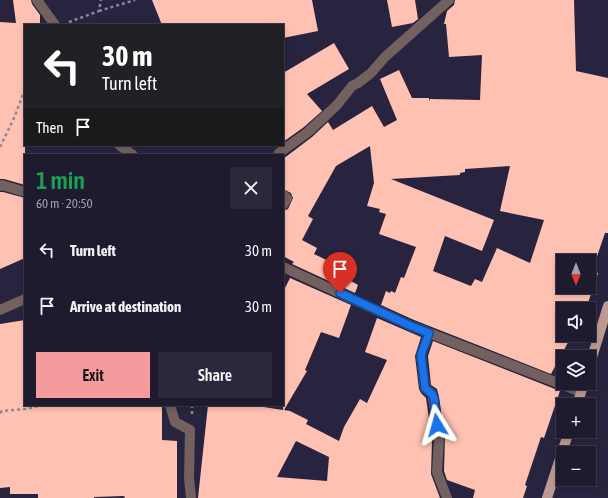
<!DOCTYPE html>
<meta charset="utf-8">
<style>
:root{--surface:#1e1b2f;--page:#2b283b;--text:#f1f3f6;--muted:#a1a1aa;--line:#3c394b;--accent:#f59b9e}
body{margin:0;font-family:"Asap Condensed",sans-serif;background:var(--page);color:var(--text);height:100vh;display:flex;flex-direction:column;font-size:15px;white-space:nowrap}
*{box-sizing:border-box;margin:0}
p{font-size:13px;color:var(--muted)}
.icon{flex:none;width:22px;height:22px;fill:none;stroke:currentColor;stroke-width:2;stroke-linecap:round;stroke-linejoin:round}
.map{position:relative;flex:1;overflow:hidden}
.side{position:absolute;left:24px;top:154px;width:260px;height:252px;display:flex;flex-direction:column;background:var(--surface);border-radius:0px;box-shadow:0 2px 6px #0003,0 0 0 1px var(--line)}
.side>*{flex:none}
.top-card{position:absolute;left:24px;top:24px;width:260px;height:122px;border-radius:0px;box-shadow:0 2px 6px #0003,0 0 0 1px var(--line);background:#202124;color:#fff;overflow:hidden}
.needle{width:26px;rotate:180deg}
.controls{position:absolute;left:556px;top:254px;display:grid;gap:8px}
.controls a{display:grid;place-items:center;width:40px;height:40px;border-radius:0px;background:var(--surface);box-shadow:0 2px 6px #0003,0 0 0 1px var(--line);font-size:20px}
.pin{position:absolute;display:grid;place-items:center;width:34px;height:34px;color:#fff;margin:-41px -17px;border-radius:50% 50% 50% 0;rotate:-45deg;box-shadow:0 0 4px #0007}
.pin .icon{rotate:45deg}
.me{position:absolute;width:44px;margin:-22px;rotate:352deg;stroke-linejoin:round;filter:drop-shadow(0 0 3px #0008)}
.turn{display:flex;align-items:center;gap:14px;height:84px;padding:0 12px;font-size:18px}
.turn .icon{width:52px;height:52px;stroke-width:2.5}
.turn b{display:block;font-size:28px;line-height:34px}
.then{display:flex;align-items:center;height:38px;padding:0 12px;background:#0003;gap:8px;font-size:15px}
.round{display:grid;place-items:center;flex:none;width:42px;height:42px;border-radius:0px;background:var(--page)}
.overview{display:flex;align-items:center;justify-content:space-between;height:68px;padding:0 12px}
h1{font-size:24px;font-weight:600;line-height:30px;color:#1e9e55}
.cta{display:flex;gap:8px;margin-top:auto;padding:8px 12px}
.cta a{flex:1;height:46px;border-radius:0px;background:var(--accent);color:#111;font-size:16px;font-weight:600;line-height:46px;text-align:center}
.cta a+a{background:var(--page);color:var(--text)}
ul{padding:0;list-style:none}
li{display:flex;align-items:center;gap:12px;height:56px;padding:0 12px}
li div{flex:1}
li b{display:block;font-size:15px}
li em{font-style:normal}
.map>svg:first-child{display:block}
.building{fill:#ffc1b2;fill-rule:evenodd}
.lines{fill:none;stroke-linecap:round;stroke-linejoin:round}
.path{stroke:#8b889d;stroke-width:2.5;stroke-dasharray:3 3;stroke-linecap:butt}
.street{stroke:#72615e;stroke-width:10}
.primary{stroke:#bc9a92;stroke-width:10}
.route-casing{stroke:#114b97;stroke-width:10}
.route{stroke:#1a73e8;stroke-width:7}
</style>
<div class="map">
<svg width="608" height="498" viewBox="0 0 608 498">
<rect width="100%" height="100%" fill="#28243f"/>
<path class="building" d="M13 0H31L32 4 40 15V25H25V185L4 179H0V22L16 23Z
M152 0H312L318 31 283 38V25H162Z
M387 0H415L418 19 413 23 392 27Z
M455 0H574L576 71 608 78V233H605L592 271 598 273 586 309H563V335H572L551 374 414 320 381 305 386 291 390 293 391 291 395 293 401 277 404 278 416 247 379 234 386 214 379 212 380 209 367 206 374 183 370 146 336 166 308 216 313 219 302 240 317 248 314 254 337 265 334 271 358 285 355 293 292 264 294 262 283 256V211L288 209 293 198 291 193 283 189V159L312 137 328 122 333 130 372 106 384 127 397 120 380 79 399 70 412 98H429V101L430 99 480 100 482 55 449 57 446 24H444L447 11 454 5ZM510 166 500 211 544 220 530 263 497 248 482 282 475 279 471 286 433 271 445 236 482 251 494 220 391 179 460 175V173L465 172V169ZM563 261H589V287H563Z
M334 43 349 69 307 94 322 111 304 127 283 142V73Z
M0 192H3L25 198V258L0 269Z
M290 278 351 305 339 338 321 332 305 370 307 371 284 410 290 411 308 420 306 424 339 441 344 427 360 399 367 403 387 360 365 352 377 318 421 337 415 356 419 389 421 393 426 398 432 439 431 474 440 498H198L208 405H250L283 410V292ZM296 441 329 457 327 481 277 477Z
M25 320V405H162V440L177 441V498H125L124 496 94 497V498H38V494H10V487L0 488V324Z
M433 341 560 391 544 438 541 437 525 485 527 486 523 498H473L475 490 447 480 444 471 445 438 439 397 437 389 431 385 428 356Z"/>
<g class="lines">
<path class="path" d="M99 11 135 0
M69 22 99 11 101 0
M0 147 14 118 25 89
M0 413 2 411 25 409 43 405
M192 414V405"/>
<path class="street" d="M37 0 55 25
M119 145 133 155
M278 155 279 153 308 132 337 105 352 86 358 83 371 73 385 57 449 0
M0 186 2 185 25 192
M283 195 287 198 283 205
M283 267 411 326 581 392
M0 310 25 299
M429 333 421 355 425 388 432 394 433 398 439 439 437 472 447 498
M170 405 175 422 190 430 189 478 191 498"/>
<path class="primary" d="M589 367 608 306
M577 405 584 383
M547 498 569 431"/>
</g>
<g class="lines">
<defs>
<path id="route" d="M340 293 411 326 429 333 421 355 425 388 432 394 434 398 437 425"/>
</defs>
<use href="#route" class="route-casing"/>
<use href="#route" class="route"/>
</g>
</svg>
<div class="controls">
<a><svg class="needle" viewBox="-14 -14 28 28"><path d="M0-13l5 13h-10z" fill="#e53935"/><path d="M0 13l5-13h-10z" fill="#a1a1aa"/></svg></a>
<a><svg class="icon" aria-label="sound" viewBox="0 0 24 24"><path d="M4 9h4l5-4v14l-5-4H4zM17 9q2 3 0 6"/></svg></a>
<a><svg class="icon" aria-label="layers" viewBox="0 0 24 24"><path d="M12 4l9 5-9 5-9-5zM3 14l9 5 9-5"/></svg></a>
<a>+</a>
<a>−</a>
</div>
<div class="pin" style="left:340px;top:293px;background:#d93025"><svg class="icon" aria-label="arrive" viewBox="0 0 24 24"><path d="M6 21V4h12l-3 4 3 4H6"/></svg></div>
<svg class="me" style="left:437px;top:425px" viewBox="-20 -20 40 40"><path d="M0-17L14 15 0 8-14 15z" fill="#1a73e8" stroke="#fff" stroke-width="4"/></svg>
<div class="top-card">
<div class="turn"><svg class="icon" aria-label="left" viewBox="0 0 24 24"><path d="M17 20v-9H6M10 6l-5 5 5 5"/></svg><div><b>30 m</b>Turn left</div></div>
<div class="then">Then<svg class="icon" aria-label="arrive" viewBox="0 0 24 24"><path d="M6 21V4h12l-3 4 3 4H6"/></svg></div>
</div>
<section class="side">
<div class="overview"><div><h1>1 min</h1><p>60 m · 20:50</p></div><a class="round"><svg class="icon" aria-label="close" viewBox="0 0 24 24"><path d="M6 6l12 12M18 6L6 18"/></svg></a></div>
<ul>
<li><svg class="icon" aria-label="left" viewBox="0 0 24 24"><path d="M17 20v-9H6M10 6l-5 5 5 5"/></svg><div><b>Turn left</b></div><em>30 m</em></li>
<li><svg class="icon" aria-label="arrive" viewBox="0 0 24 24"><path d="M6 21V4h12l-3 4 3 4H6"/></svg><div><b>Arrive at destination</b></div><em>30 m</em></li>
</ul>
<div class="cta"><a>Exit</a><a>Share</a></div>
</section>
</div>
